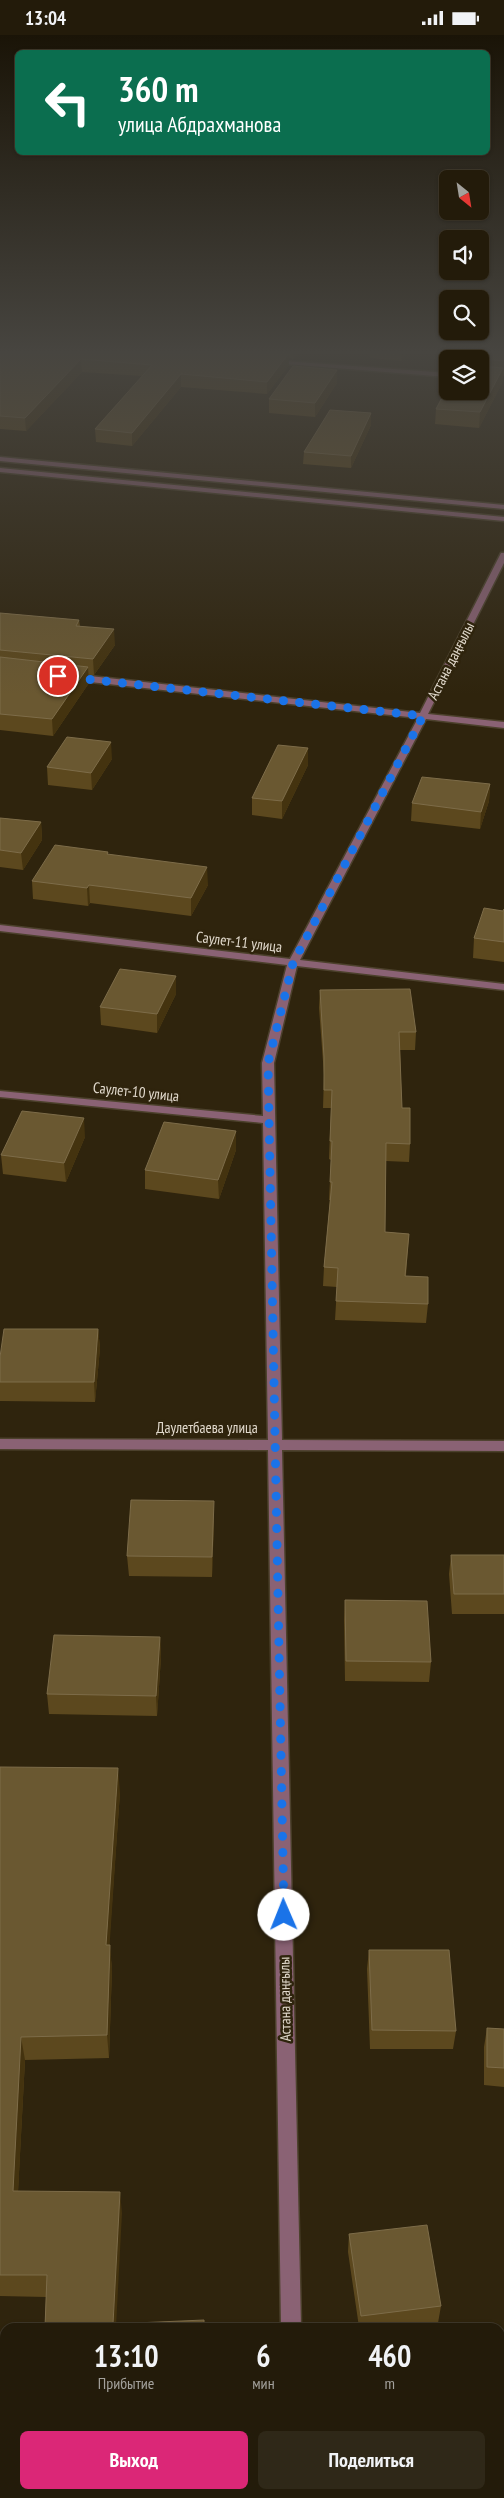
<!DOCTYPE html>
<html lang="ru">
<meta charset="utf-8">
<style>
:root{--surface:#231b0a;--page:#2f2818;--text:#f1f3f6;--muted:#a3a19c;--line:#40392b;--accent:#db2777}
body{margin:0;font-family:"PT Sans Narrow",sans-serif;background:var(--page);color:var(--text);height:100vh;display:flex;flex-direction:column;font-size:19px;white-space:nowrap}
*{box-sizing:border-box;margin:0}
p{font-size:16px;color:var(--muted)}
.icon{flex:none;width:28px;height:28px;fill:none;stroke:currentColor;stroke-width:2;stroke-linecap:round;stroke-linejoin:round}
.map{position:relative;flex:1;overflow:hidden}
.panel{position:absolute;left:0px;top:2288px;width:505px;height:176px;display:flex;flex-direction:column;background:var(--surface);border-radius:15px 15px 0 0;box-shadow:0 1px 4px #0004,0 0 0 1px var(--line)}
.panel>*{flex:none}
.guide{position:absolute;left:15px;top:15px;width:475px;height:105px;border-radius:8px;box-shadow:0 1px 4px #0004,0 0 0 1px var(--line);background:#0b6e4f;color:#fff;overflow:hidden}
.needle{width:32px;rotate:150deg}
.fabs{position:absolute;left:439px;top:135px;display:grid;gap:10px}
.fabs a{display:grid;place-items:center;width:50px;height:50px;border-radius:8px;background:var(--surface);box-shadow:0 1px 4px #0004,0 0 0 1px var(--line);font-size:25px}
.pin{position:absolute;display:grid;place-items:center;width:42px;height:42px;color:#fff;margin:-21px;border:2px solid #fff;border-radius:50%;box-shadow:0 1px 5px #0007}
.me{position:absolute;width:55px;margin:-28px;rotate:359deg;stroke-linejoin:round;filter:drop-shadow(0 0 4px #0008)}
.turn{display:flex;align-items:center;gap:18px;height:105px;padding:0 20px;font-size:22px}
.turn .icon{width:65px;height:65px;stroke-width:2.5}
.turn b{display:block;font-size:35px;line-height:42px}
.eta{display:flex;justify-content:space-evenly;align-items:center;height:85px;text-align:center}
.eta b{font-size:30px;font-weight:700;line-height:35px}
.button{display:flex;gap:10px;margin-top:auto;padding:10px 20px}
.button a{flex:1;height:58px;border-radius:8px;background:var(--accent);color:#fff;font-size:20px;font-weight:700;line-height:58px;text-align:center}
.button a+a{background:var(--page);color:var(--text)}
.status{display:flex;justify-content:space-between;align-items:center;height:35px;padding:0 25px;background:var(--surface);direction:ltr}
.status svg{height:14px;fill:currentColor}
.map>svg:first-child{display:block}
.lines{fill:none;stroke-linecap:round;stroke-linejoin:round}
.minor-casing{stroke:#4c412c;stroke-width:3}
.minor{fill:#8a6274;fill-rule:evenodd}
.wall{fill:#5c481e}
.shaded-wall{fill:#44330f}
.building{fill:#6a5831;stroke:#7d6c49}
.route{stroke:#1a73e8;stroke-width:9;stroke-dasharray:0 16.2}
.labels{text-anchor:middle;stroke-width:5;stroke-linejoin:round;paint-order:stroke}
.street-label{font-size:15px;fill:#e2dacd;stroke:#2f240d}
</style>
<div class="status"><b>13:04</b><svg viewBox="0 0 49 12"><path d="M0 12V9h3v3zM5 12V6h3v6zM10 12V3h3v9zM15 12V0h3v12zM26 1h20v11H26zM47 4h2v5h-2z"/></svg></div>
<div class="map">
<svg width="504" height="2463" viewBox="0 0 504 2463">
<rect width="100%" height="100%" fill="#2f240d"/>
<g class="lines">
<defs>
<path id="minor" d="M271 325 448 338V342L273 328Z
M0 422 504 470V474L0 426Z
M0 433 504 482V486L0 437Z
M501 518H504V528L428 679 504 687V693L426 684 300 925 504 949V955L297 931 274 1028 282 1405 504 1406V1416L282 1415 301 2292H281L268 1415 0 1414V1404L268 1405 263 1088 0 1062V1056L263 1081 262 1028 287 930 0 896V890L290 924 418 683 72 645 68 642 72 639 420 678Z
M284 2459H304L305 2463H283Z"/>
</defs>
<use href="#minor" class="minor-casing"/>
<use href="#minor" class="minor"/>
</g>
<path class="wall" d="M0 315H299L293 324 289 323V330L267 359 181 352 132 411 96 407 95 394 142 341 82 337 26 396 0 394Z
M370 315H407L401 326 370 323Z
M504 315V341H503L502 348 479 393 435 389 436 374 480 324Z
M337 335V348L315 382 269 378V364Z
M371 378V390L351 433 303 429 304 417Z
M0 578 79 585 80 591 115 610 94 640H88L89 648 53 701 0 695Z
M308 713V730L282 784 252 780V763Z
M112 724 92 755 48 750 47 732Z
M490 749 489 766 480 794 411 786 412 768Z
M0 783 41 787 42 805 23 835 0 832Z
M108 817V820L208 850 191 881 90 868 88 871 33 864 32 846Z
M504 874V927L473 923 474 903 503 876Z
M320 955 416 997 415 1015H400L402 1073 410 1109 409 1127 386 1126 385 1197 409 1199 406 1241 428 1269 426 1288 335 1285 337 1252 323 1251 324 1232 330 1165H329L331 1125 329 1124 331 1073H323L324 1040 319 973Z
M176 959 157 998 101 990 100 972Z
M236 1096V1115L219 1164 145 1154V1135Z
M85 1102 66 1147 3 1139 1 1120Z
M98 1294 100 1313 95 1367 0 1366V1322Z
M214 1486 212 1542 129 1541 127 1521Z
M451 1520H504V1579H452L449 1539Z
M345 1565 431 1627 429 1647 345 1646 344 1585Z
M160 1602 161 1622 157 1681 49 1679 47 1659Z
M0 1732 120 1757 109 1910 112 1933 109 2023 25 2025 18 2156 122 2178 45 2292 46 2262 0 2261Z
M369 1915 456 1996 453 2014H370L367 1934Z
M487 1993 504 1994V2052L484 2050V2012Z
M349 2199 441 2271 438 2288 402 2292H359L348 2217Z"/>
<path class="shaded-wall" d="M293 315H299L293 324Z
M401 315H407L401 326Z
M289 318V330L267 359V347Z
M81 324 82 337 26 396 25 383Z
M503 333 502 348 479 393 480 377Z
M337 335V348L315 382V368Z
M181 339V352L132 411V398Z
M371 378V390L351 433V421Z
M114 594 115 610 94 640 93 624Z
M88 632 89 648 53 701 52 684Z
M111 707 112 724 92 755 91 738Z
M308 713V730L282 784V766Z
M490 749 489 766 480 794 481 777Z
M41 787 42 805 23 835 21 818Z
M207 832 208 850 191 881V863Z
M89 850 90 868 88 871 87 853Z
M176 941V959L157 998V979Z
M84 1083 85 1102 66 1147 64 1128Z
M236 1096V1115L219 1164 218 1145Z
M98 1294 100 1313 95 1367 94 1347Z
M214 1466V1486L212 1542V1522Z
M160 1602 161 1622 157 1681 156 1661Z
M118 1733 120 1757 108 1933 106 1910Z
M110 1910 112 1933 109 2023 107 2000Z
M21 2002 25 2025 17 2178 13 2156Z
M120 2157 122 2178 116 2292 113 2289Z"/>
<path class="building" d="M0 315H257L289 318 267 347 181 339 132 398 95 394 152 330 81 324 25 383 0 381Z
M466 315H504V326L480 324H462Z
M480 325 481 331 503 333 480 377 436 374 448 351V356H480Z
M293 331 337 335 315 368 269 364Z
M330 375 371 378 351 421 304 417Z
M0 578 79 585 76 591 114 594 93 624 0 615Z
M0 622 88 632 52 684 0 679Z
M67 702 111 707 91 738 47 732Z
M278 710 308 713 282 766 252 763Z
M422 742 490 749 481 777 412 768Z
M0 783 41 787 21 818 0 815Z
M55 810 108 817 107 819 207 832 191 863 89 850 87 853 32 846Z
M484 873 503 876 504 874V907L474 903Z
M120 934 176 941 157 979 100 972Z
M410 954 416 997H399L402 1073H410V1109L386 1108 385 1197 409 1199 405 1241 428 1242V1269L336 1266 338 1233 324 1232 332 1147H330L332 1106H330L332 1055H324V1022L320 955Z
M22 1076 84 1083 64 1128 1 1120Z
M164 1087 236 1096 218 1145 145 1135Z
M4 1294H98L94 1347H0V1322Z
M131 1465 214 1466 212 1522 127 1521Z
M451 1520H504V1559H454Z
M345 1565 427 1566 431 1627 346 1626Z
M54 1600 160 1602 156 1661 47 1659Z
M0 1732 118 1733 106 1910H110L107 2000 21 2002 13 2156 120 2157 113 2289 204 2285V2292H45L47 2240H0Z
M369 1915H449L456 1996 372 1995Z
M487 1993 504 1994V2033L487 2032Z
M427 2190 441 2271 361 2281 349 2199Z
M38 2459H194V2463H38Z
M375 2459H462L491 2463H374Z"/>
<linearGradient id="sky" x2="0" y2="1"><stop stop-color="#1a1407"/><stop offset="0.48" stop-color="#474540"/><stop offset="1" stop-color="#474540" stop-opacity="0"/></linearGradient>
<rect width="504" height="660" fill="url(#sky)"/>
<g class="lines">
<path class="route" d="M58 641 423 681 293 928 268 1028 284 1880"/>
</g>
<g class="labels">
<g class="street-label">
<text transform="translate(451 626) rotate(-63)" y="5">Астана даңғылы</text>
<text transform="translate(239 907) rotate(7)" y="5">Саулет-11 улица</text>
<text transform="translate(136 1057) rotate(6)" y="5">Саулет-10 улица</text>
<text x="207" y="1398">Даулетбаева улица</text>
<text transform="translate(285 1964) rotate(-91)" y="5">Астана даңғылы</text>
</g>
</g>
</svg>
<div class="fabs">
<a><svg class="needle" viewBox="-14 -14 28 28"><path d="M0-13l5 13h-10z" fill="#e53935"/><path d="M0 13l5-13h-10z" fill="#a3a19c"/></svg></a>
<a><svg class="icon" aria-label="sound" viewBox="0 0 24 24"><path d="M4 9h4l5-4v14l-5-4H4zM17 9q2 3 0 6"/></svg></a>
<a><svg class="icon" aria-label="search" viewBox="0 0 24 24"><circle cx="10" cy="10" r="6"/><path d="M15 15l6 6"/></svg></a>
<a><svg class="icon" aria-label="layers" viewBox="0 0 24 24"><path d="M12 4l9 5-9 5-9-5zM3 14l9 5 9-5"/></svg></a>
</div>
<div class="pin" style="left:58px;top:641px;background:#d93025"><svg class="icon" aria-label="arrive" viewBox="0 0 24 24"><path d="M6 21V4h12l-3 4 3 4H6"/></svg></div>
<svg class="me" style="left:284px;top:1880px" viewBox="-20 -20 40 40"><circle r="19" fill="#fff"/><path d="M0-13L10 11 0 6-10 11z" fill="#1a73e8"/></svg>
<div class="guide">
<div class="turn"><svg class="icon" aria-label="left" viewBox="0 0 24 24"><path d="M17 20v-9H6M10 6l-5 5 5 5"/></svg><div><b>360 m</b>улица Абдрахманова</div></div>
</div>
<section class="panel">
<div class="eta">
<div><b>13:10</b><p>Прибытие</p></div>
<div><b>6</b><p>мин</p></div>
<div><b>460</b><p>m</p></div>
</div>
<div class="button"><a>Выход</a><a>Поделиться</a></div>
</section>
</div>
